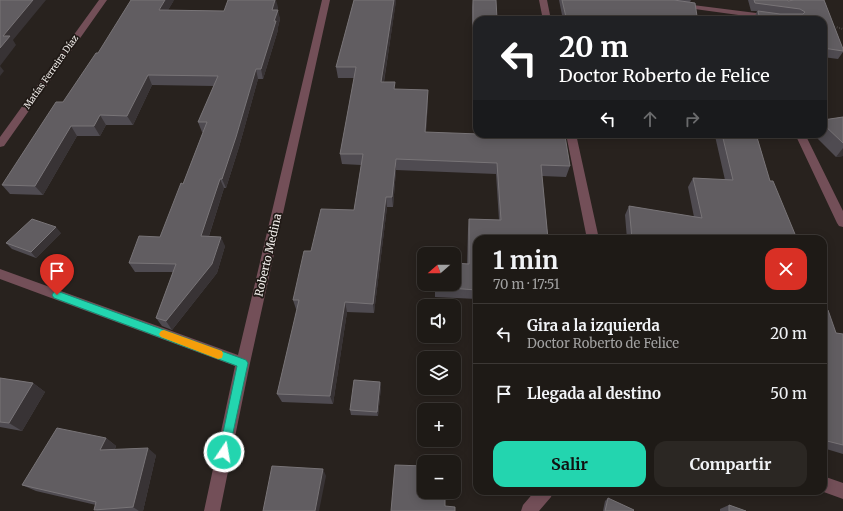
<!DOCTYPE html>
<html lang="es">
<meta charset="utf-8">
<style>
:root{--surface:#1e1a16;--page:#2b2723;--text:#f1f3f6;--muted:#a1a1a1;--line:#3c3835;--accent:#23d5af}
body{margin:0;font-family:Merriweather,serif;background:var(--page);color:var(--text);height:100vh;display:flex;flex-direction:column;font-size:15px;white-space:nowrap}
*{box-sizing:border-box;margin:0}
p{font-size:13px;color:var(--muted)}
.icon{flex:none;width:22px;height:22px;fill:none;stroke:currentColor;stroke-width:2;stroke-linecap:round;stroke-linejoin:round}
.map{position:relative;flex:1;overflow:hidden}
.panel{position:absolute;left:473px;top:235px;width:354px;height:260px;display:flex;flex-direction:column;background:var(--surface);border-radius:12px;box-shadow:0 2px 10px #0003,0 0 0 1px var(--line)}
.panel>*{flex:none}
.guide{position:absolute;left:473px;top:16px;width:354px;height:122px;border-radius:12px;box-shadow:0 2px 10px #0003,0 0 0 1px var(--line);background:#202124;color:#fff;overflow:hidden}
.needle{width:26px;rotate:250deg}
.controls{position:absolute;left:417px;top:247px;display:grid;gap:8px}
.controls a{display:grid;place-items:center;width:44px;height:44px;border-radius:8px;background:var(--surface);box-shadow:0 2px 10px #0003,0 0 0 1px var(--line);font-size:20px}
.pin{position:absolute;display:grid;place-items:center;width:34px;height:34px;color:#fff;margin:-41px -17px;border-radius:50% 50% 50% 0;rotate:-45deg;box-shadow:0 0 4px #0007}
.pin .icon{rotate:45deg}
.me{position:absolute;width:44px;margin:-22px;rotate:12deg;stroke-linejoin:round;filter:drop-shadow(0 0 3px #0008)}
.turn{display:flex;align-items:center;gap:14px;height:84px;padding:0 20px;font-size:18px}
.turn .icon{width:52px;height:52px;stroke-width:2.5}
.turn b{display:block;font-size:28px;line-height:34px}
.lanes{display:flex;align-items:center;height:38px;padding:0 20px;background:#0003;justify-content:center;gap:20px;direction:ltr}
.lanes .off{opacity:.35}
.round{display:grid;place-items:center;flex:none;width:42px;height:42px;border-radius:12px;background:var(--page)}
.overview{display:flex;align-items:center;justify-content:space-between;height:68px;padding:0 20px}
h1{font-size:24px;font-weight:700;line-height:30px}
.button{display:flex;gap:8px;margin-top:auto;padding:8px 20px}
.button a{flex:1;height:46px;border-radius:12px;background:var(--accent);color:#111;font-size:16px;font-weight:700;line-height:46px;text-align:center}
.button a+a{background:var(--page);color:var(--text)}
ul{padding:0;list-style:none}
li{display:flex;align-items:center;gap:12px;height:60px;padding:0 20px;border-top:1px solid var(--line)}
li div{flex:1}
li b{display:block;font-size:15px}
li em{font-style:normal}
.map>svg:first-child{display:block}
.lines{fill:none;stroke-linecap:round;stroke-linejoin:round}
.path{stroke:#66605d;stroke-width:2;stroke-dasharray:0.5 2;stroke-linecap:butt}
.street{fill:#734f58;fill-rule:evenodd}
.wall{fill:#4f4b51}
.shaded-wall{fill:#383335}
.building{fill:#615d61;stroke:#787477}
.route{fill:#23d5af;stroke:#178a72}
.slow{fill:#f59e0b}
.labels{text-anchor:middle;stroke-width:3.5;stroke-linejoin:round;paint-order:stroke}
.far-street-label{font-size:9px;fill:#f3efec;stroke:#1f1915}
.street-label{font-size:11px;fill:#f3efec;stroke:#1f1915}
</style>
<div class="map">
<svg width="843" height="511" viewBox="0 0 843 511">
<rect width="100%" height="100%" fill="#28221e"/>
<g class="lines">
<path class="path" d="M832 26 843 29"/>
<path class="street" d="M99 0H107L4 146 0 147V137Z
M322 0H330L250 363 220 511H204L235 366 0 279V269L238 355Z
M539 0H547L551 20H543Z
M677 3 795 18 799 20H776L680 7H677Z
M566 134H576L599 239H587Z
M795 134H805L843 211V227L839 226 837 223Z
M823 476 843 483V499L821 491H823Z
M535 491H553L551 497 539 511H521L523 505Z"/>
</g>
<path class="wall" d="M174 0 168 10 224 11 278 7 277 10 280 19 278 27V30L263 79H258L239 147 226 188H224L209 236 225 246 217 273 172 330 162 326 156 318 173 272H135L129 263 160 237 183 184 203 132H202L198 122 214 86 152 85 133 125H106L100 136H77L43 195 10 194 2 185 63 102 98 53Z
M354 0H396L384 82 395 89 428 101 426 132 570 166 566 177 542 176 548 239H477V299L435 297V284L467 264 468 229 469 219 499 220 496 174 396 170 393 207H387L374 313 347 312 333 404 282 402 277 394 297 309H296L293 300 311 251 354 210 361 165 342 164 340 154 354 78H338L336 67Z
M473 0 497 19 477 20V114L476 88H472V7Z
M559 0H691L690 2 697 16 744 20H563Z
M748 0H788V1L794 0H824L843 49V52L838 59 823 57V20H754V19L757 11H751Z
M843 117V156L836 157 813 134H823V120Z
M635 134H655L654 135Z
M707 134H756L770 181 797 239H627L625 215 629 206 694 217 688 187 693 178 725 180 715 136V135Z
M61 233 36 258 12 249 6 243Z
M823 309 836 333 843 334V454L823 448Z
M0 378 33 383 45 392 22 431 0 427Z
M380 382 381 387 378 416 351 415 350 410Z
M106 438 116 446 115 449 156 455 143 511H97L94 510 96 505 36 491 22 485Z
M608 498 633 511H603L605 501Z
M729 505 746 511H720V509Z"/>
<path class="shaded-wall" d="M33 0H46L13 40 16 45 0 66 4 71 0 76V48L3 36Z
M165 0H174L163 19 159 10Z
M275 0H276L278 7 274 19 272 10Z
M394 0H396V2L382 93 381 82Z
M278 10 280 19 278 27V30L263 79 261 69Z
M256 69 258 79 239 147 226 188 222 179Z
M148 75 152 85 133 125 127 116Z
M428 90V101L425 143V132Z
M100 115 106 125 100 136 94 126Z
M71 126 77 136 43 195 35 186Z
M843 148V156L836 157Z
M396 159V170L393 207 392 197Z
M220 179 224 188 206 245 201 236Z
M386 197 387 207 374 313 373 304Z
M56 227 61 233 36 258 31 252Z
M221 237 225 246 217 273 172 330 166 321Z
M345 302 347 312 333 404 330 396Z
M380 382 381 387 378 416 377 412Z
M33 383 45 392 22 431 9 423Z
M106 438 116 446 111 457 100 450Z
M148 448 156 455 143 511H139L133 507Z
M323 469 326 476 319 511H315Z"/>
<path class="building" d="M0 0H33L3 36H10L0 48Z
M131 0H165L159 10 224 11 228 0H275L272 10H278L274 21H276L261 69H256L236 137 222 179H220L201 236 221 237 212 264 166 321 156 318 176 264 129 263 139 236 160 237 181 183 183 184 207 122H198L218 76 148 75 127 116 100 115 94 126H71L35 186 2 185 56 102H63L96 53H98Z
M354 0H394L381 82H395L394 89 428 90 425 132 479 134H525L565 136 570 166 541 165 548 239H477V290L435 287V284H454V263L469 264V219L501 220 497 163 396 159 392 197H386L373 304 345 302 330 396 277 394 299 300H293L304 251H311L321 209 354 210 363 154H340L356 67H336Z
M473 0H496L497 19H500L501 20H477V77H473Z
M562 0H674L695 3 697 16 744 20H564V17H566Z
M754 0H788V1L794 0H824L843 49V51L823 48V20H760L758 11 780 14H803L805 12 800 9 755 3Z
M843 117V143L823 124V120Z
M722 134H756L770 181H773L797 239H632L629 206 702 218 693 178 733 180Z
M32 219 56 227 31 252 6 243Z
M823 309 828 310 836 333 843 334V445L823 440V379H825L823 373Z
M0 378 33 383 9 423 0 422Z
M354 380 380 382 377 412 350 410Z
M57 428 106 438 100 450 148 448 133 507 94 510 96 502 22 485Z
M395 465 424 466V492H445V506L455 507V511H391Z
M272 466 323 469 315 511H263Z
M608 498 634 510 633 511H605Z
M729 505 746 511H729Z"/>
<path class="route" d="M57 291 246 360 248 363 228 456 224 458 220 456 219 452 237 366 54 298 52 295 54 292Z"/>
<path class="slow" d="M164 330 222 351 223 354 222 358 218 359 161 337 159 334 161 331Z"/>
<g class="labels">
<g class="far-street-label">
<text transform="translate(51 72) rotate(-55)" y="3">Matías Ferreira Díaz</text>
</g>
<g class="street-label">
<text transform="translate(268 255) rotate(-77)" y="4">Roberto Medina</text>
</g>
</g>
</svg>
<div class="controls">
<a><svg class="needle" viewBox="-14 -14 28 28"><path d="M0-13l5 13h-10z" fill="#e53935"/><path d="M0 13l5-13h-10z" fill="#a1a1a1"/></svg></a>
<a><svg class="icon" aria-label="sound" viewBox="0 0 24 24"><path d="M4 9h4l5-4v14l-5-4H4zM17 9q2 3 0 6"/></svg></a>
<a><svg class="icon" aria-label="layers" viewBox="0 0 24 24"><path d="M12 4l9 5-9 5-9-5zM3 14l9 5 9-5"/></svg></a>
<a>+</a>
<a>−</a>
</div>
<div class="pin" style="left:57px;top:295px;background:#d93025"><svg class="icon" aria-label="arrive" viewBox="0 0 24 24"><path d="M6 21V4h12l-3 4 3 4H6"/></svg></div>
<svg class="me" style="left:224px;top:452px" viewBox="-20 -20 40 40"><circle r="17" fill="#23d5af" stroke="#fff" stroke-width="3"/><path d="M0-11L8 9 0 5-8 9z" fill="#fff"/></svg>
<div class="guide">
<div class="turn"><svg class="icon" aria-label="left" viewBox="0 0 24 24"><path d="M17 20v-9H6M10 6l-5 5 5 5"/></svg><div><b>20 m</b>Doctor Roberto de Felice</div></div>
<div class="lanes"><svg class="icon" aria-label="left" viewBox="0 0 24 24"><path d="M17 20v-9H6M10 6l-5 5 5 5"/></svg><svg class="icon off" aria-label="ahead" viewBox="0 0 24 24"><path d="M12 20V5M6 11l6-6 6 6"/></svg><svg class="icon off" aria-label="right" viewBox="0 0 24 24"><path d="M7 20v-9h11M14 6l5 5-5 5"/></svg></div>
</div>
<section class="panel">
<div class="overview"><div><h1>1 min</h1><p>70 m · 17:51</p></div><a class="round" style="background:#d93025;color:#fff"><svg class="icon" aria-label="close" viewBox="0 0 24 24"><path d="M6 6l12 12M18 6L6 18"/></svg></a></div>
<ul>
<li><svg class="icon" aria-label="left" viewBox="0 0 24 24"><path d="M17 20v-9H6M10 6l-5 5 5 5"/></svg><div><b>Gira a la izquierda</b><p>Doctor Roberto de Felice</p></div><em>20 m</em></li>
<li><svg class="icon" aria-label="arrive" viewBox="0 0 24 24"><path d="M6 21V4h12l-3 4 3 4H6"/></svg><div><b>Llegada al destino</b></div><em>50 m</em></li>
</ul>
<div class="button"><a>Salir</a><a>Compartir</a></div>
</section>
</div>
